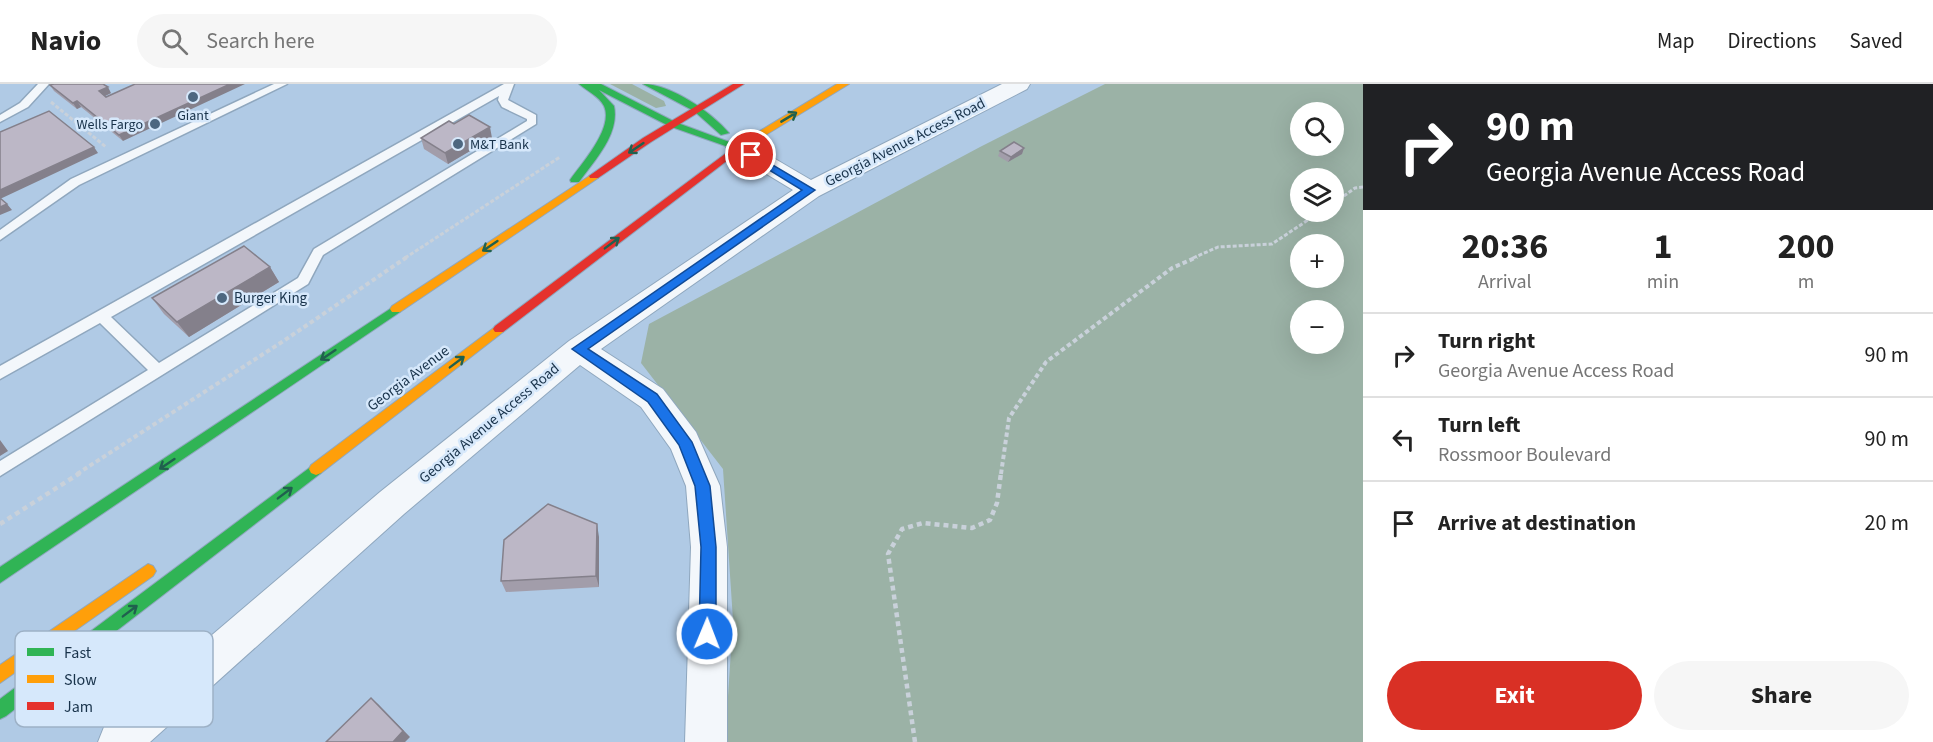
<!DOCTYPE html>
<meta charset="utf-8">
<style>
:root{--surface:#fff;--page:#f6f6f6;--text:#222;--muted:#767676;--line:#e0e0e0;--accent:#d93025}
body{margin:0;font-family:"Source Sans 3",sans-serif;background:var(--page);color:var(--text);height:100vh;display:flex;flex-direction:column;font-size:22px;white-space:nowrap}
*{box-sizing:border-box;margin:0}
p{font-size:20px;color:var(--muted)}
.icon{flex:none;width:33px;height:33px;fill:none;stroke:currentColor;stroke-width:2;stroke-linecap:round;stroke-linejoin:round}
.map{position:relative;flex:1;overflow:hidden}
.sheet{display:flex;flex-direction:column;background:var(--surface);width:570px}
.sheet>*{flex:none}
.banner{background:#202124;color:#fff;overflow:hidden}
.controls{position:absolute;left:1290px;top:18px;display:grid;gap:12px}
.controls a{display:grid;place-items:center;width:54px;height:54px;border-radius:50%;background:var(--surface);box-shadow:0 6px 24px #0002;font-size:30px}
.pin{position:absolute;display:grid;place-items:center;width:51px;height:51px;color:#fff;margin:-26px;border:3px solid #fff;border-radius:50%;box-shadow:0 2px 6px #0007}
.me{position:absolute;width:66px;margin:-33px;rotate:1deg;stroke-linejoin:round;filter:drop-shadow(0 0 4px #0008)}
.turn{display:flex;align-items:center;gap:21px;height:126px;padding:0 24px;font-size:27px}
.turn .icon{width:78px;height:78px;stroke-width:2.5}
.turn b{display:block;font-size:42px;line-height:51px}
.eta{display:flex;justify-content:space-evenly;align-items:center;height:102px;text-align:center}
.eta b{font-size:36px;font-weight:700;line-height:42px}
.button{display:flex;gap:12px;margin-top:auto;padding:12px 24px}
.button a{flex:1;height:69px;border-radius:36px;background:var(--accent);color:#fff;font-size:24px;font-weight:700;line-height:69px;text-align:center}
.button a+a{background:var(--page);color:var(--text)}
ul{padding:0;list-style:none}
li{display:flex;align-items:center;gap:18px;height:84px;padding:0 24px;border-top:2px solid var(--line)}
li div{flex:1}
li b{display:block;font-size:22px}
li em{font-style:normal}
header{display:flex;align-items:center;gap:36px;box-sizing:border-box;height:84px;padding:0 30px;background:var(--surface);border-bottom:2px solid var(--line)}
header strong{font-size:28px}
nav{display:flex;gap:33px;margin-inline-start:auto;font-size:21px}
.search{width:420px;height:54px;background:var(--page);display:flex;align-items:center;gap:15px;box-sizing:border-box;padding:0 21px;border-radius:33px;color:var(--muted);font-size:22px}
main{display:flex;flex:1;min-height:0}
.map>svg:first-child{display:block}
.green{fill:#9bb2a6;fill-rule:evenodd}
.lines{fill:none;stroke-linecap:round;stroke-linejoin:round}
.lane-casing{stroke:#8fa7be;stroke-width:3}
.street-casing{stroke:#8fa7be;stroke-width:2}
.fast-casing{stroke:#8fa7be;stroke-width:2}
.slow-casing{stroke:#8fa7be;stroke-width:2}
.jam-casing{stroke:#8fa7be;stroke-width:2}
.path-far2{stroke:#c9d1da;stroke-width:3;stroke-dasharray:4 2;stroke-linecap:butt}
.path-far1{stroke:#c9d1da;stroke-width:4;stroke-dasharray:4.5 3;stroke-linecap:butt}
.path{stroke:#c9d1da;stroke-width:4.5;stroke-dasharray:5 4;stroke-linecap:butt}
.lane{fill:#f3f7fb;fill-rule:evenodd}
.street{fill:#f3f7fb;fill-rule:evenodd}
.fast{fill:#30b455;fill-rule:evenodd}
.slow{fill:#ff9f0a;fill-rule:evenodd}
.jam{fill:#e5322d;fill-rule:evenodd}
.wall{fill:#a29daa}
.shaded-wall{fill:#84808b}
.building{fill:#bcb7c6;stroke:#84808b;stroke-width:1.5}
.oneway{stroke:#20604e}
.route{fill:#1a73e8;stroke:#114b97;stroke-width:1.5}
.poi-dot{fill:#4d6780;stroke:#d6e8fb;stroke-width:2}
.labels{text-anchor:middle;stroke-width:5;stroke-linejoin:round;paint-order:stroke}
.far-poi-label{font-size:14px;fill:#18324a;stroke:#d6e8fb}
.street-label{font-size:15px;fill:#18324a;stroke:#d6e8fb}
.poi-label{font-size:15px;fill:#18324a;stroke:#d6e8fb;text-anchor:start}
.key{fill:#d6e8fb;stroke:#9db1c6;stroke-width:1.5}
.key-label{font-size:16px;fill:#18324a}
</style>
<header>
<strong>Navio</strong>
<div class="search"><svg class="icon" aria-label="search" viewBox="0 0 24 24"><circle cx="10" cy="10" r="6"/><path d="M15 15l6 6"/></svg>Search here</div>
<nav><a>Map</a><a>Directions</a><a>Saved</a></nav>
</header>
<main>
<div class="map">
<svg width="1363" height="658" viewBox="0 0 1363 658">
<rect width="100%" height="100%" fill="#b0cae5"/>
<path class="green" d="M610 0H632L664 17 666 22 656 24Z
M1105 0H1363V658H725L733 536 723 385 641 279 649 240 980 63ZM1300 28H1334V62H1300ZM1300 94H1334V128H1300ZM1300 160H1334V194H1300ZM1300 226H1334V260H1300Z"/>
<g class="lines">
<defs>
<path id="lane" d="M38 0H49L28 23 0 38V31L20 19Z
M274 0H287L79 101 0 156V146L71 95Z
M504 0H514L508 16 536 31V40L323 171 308 200 0 392V377L148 286 100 239 0 295V282ZM499 12 498 16 502 23 527 35V37L314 165 298 194 159 279 111 233Z"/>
<path id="street" d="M1002 0H1030L1027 5 819 112 601 265 663 305 696 348 720 402 727 463V658H685L691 463 686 402 671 365 641 323 580 281 404 430 150 658H98L104 643 380 408 569 257 793 106 730 68 726 63 730 58 738 56 746 58 811 96Z"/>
<path id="fast" d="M579 0H601L675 38 743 63 738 66 734 65 669 42 599 6 614 22C620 50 594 77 579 98H571L570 96C582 79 614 44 604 22 599 12 587 7 579 0Z
M643 0C671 0 711 28 729 49L721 51 694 27Z
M396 221 402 225 400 228 0 499V483Z
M316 379 321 381 323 385 321 389 6 632 0 635V615Z"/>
<path id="slow" d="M837 0H849L741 66H733L732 64Z
M594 89 598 90V94L400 228H392L390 225 392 222Z
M499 240 505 245 503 248 321 389 316 391 311 389 309 385 311 381Z
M148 480 153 482 156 487 153 492 0 599V581Z"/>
<path id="jam" d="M733 0H744L651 58 598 94H590L589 92 643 54Z
M737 61 742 64 741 66 503 248H495L493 245 495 242Z"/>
</defs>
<use href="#lane" class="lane-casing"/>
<use href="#street" class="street-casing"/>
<use href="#fast" class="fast-casing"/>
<use href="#slow" class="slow-casing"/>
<use href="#jam" class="jam-casing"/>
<path class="path-far2" d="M51 18 106 63
M1334 119 1355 104 1363 103
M405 174 560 73
M1193 174 1218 163 1272 160 1320 128"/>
<path class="path-far1" d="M77 390 285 256 407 173
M1001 390 1009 334 1046 278 1172 184 1197 173"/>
<path class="path" d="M0 440 80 389
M915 658 888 470 902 445 923 439 972 444 990 436 997 419 1001 389"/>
<use href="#lane" class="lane"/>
<use href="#street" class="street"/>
<use href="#fast" class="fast"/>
<use href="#slow" class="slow"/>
<use href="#jam" class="jam"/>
</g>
<path class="wall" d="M50 1 111 9 105 12 123 57 81 23 77 25 54 7Z
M454 40 492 54 448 80 424 65 421 54Z
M1024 64 1022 70 1008 78 998 72 1000 67Z
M270 183 279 198 189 253 164 230 152 214Z
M599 453V503L506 508 501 497Z"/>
<path class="shaded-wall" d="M230 0H245L123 57 119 51Z
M108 3 111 9 103 13 99 7Z
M77 17 81 23 77 25 73 19Z
M490 43 492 54 448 80 445 69Z
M94 63 98 69 0 115V106Z
M1024 64 1022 70 1008 78 1011 73Z
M7 120 12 126 0 131V123Z
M270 183 279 198 189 253 177 238Z
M0 356 8 367 0 372Z
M597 440 599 453V503L596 492Z
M371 614 378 620 410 653 405 658H393Z"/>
<path class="building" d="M54 0H103L108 3 99 7 106 13 135 0H230L119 51 77 17 73 19 50 1Z
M49 27 94 63 0 106V48Z
M469 31 490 43 445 69 421 54 449 37 454 40Z
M1014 58 1024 64 1011 73 1000 67Z
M0 114 7 120 0 123Z
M244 162 270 183 177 238 152 214Z
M548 420 597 440 596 492 501 497 504 456Z
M371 614 403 647 393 658H326Z"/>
<defs><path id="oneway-shaft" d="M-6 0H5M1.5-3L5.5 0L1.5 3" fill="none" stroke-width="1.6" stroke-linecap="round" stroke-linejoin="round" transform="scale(1.5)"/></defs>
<g class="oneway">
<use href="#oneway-shaft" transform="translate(789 33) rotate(-31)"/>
<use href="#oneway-shaft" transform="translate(636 64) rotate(146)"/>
<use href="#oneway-shaft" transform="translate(612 159) rotate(-37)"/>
<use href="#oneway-shaft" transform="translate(490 162) rotate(146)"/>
<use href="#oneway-shaft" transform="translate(328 271) rotate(146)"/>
<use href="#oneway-shaft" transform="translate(457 278) rotate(-37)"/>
<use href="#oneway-shaft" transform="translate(167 380) rotate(146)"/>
<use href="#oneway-shaft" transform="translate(285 409) rotate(-37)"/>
<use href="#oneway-shaft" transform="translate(130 527) rotate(-37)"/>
</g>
<path class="route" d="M751 68 815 106 588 265 657 310 692 358 710 402 716 463V550L713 555 707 558 702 555 699 550 701 463 695 402 679 361 648 318 572 265 802 106 748 73V69Z"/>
<g class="poi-dot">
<circle cx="193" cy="13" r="6"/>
<circle cx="155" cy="40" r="6"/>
<circle cx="458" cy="60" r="6"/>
<circle cx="222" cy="214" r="6"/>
</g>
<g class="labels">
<g class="far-poi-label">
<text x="193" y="36">Giant</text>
<text x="143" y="45" text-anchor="end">Wells Fargo</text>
<text x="470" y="65" text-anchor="start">M&amp;T Bank</text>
</g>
<g class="street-label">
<text transform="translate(905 58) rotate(-27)" y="5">Georgia Avenue Access Road</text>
<text transform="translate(408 294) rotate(-37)" y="5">Georgia Avenue</text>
<text transform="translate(489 339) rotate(-40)" y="5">Georgia Avenue Access Road</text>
</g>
<g class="poi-label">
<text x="234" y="219">Burger King</text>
</g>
</g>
<rect x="15" y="547" width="198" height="96" rx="9" class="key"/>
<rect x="27" y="564" width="27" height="8" fill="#30b455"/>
<rect x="27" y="591" width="27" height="8" fill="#ff9f0a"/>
<rect x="27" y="618" width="27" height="8" fill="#e5322d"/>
<g class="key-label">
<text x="64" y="574">Fast</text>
<text x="64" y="601">Slow</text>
<text x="64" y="628">Jam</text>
</g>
</svg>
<div class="controls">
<a><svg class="icon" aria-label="search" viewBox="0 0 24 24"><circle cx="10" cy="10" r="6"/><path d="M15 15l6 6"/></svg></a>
<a><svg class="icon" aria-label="layers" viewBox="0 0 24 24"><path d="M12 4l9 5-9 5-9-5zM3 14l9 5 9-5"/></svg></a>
<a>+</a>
<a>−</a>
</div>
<div class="pin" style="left:751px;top:71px;background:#d93025"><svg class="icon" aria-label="arrive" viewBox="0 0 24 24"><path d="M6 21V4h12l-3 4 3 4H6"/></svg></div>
<svg class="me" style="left:707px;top:550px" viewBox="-20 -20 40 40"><circle r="17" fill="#1a73e8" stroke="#fff" stroke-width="3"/><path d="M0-11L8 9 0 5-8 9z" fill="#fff"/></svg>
</div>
<section class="sheet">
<div class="banner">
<div class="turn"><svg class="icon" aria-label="right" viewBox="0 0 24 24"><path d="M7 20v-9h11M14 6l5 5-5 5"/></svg><div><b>90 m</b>Georgia Avenue Access Road</div></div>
</div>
<div class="eta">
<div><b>20:36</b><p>Arrival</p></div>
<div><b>1</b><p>min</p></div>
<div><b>200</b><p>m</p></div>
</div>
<ul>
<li><svg class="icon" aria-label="right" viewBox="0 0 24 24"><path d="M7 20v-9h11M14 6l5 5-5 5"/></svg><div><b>Turn right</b><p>Georgia Avenue Access Road</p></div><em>90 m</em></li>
<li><svg class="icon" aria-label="left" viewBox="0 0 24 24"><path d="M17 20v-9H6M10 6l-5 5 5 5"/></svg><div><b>Turn left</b><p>Rossmoor Boulevard</p></div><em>90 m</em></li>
<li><svg class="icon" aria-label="arrive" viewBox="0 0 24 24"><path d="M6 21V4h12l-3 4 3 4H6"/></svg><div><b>Arrive at destination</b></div><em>20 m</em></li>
</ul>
<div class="button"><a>Exit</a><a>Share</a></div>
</section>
</main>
